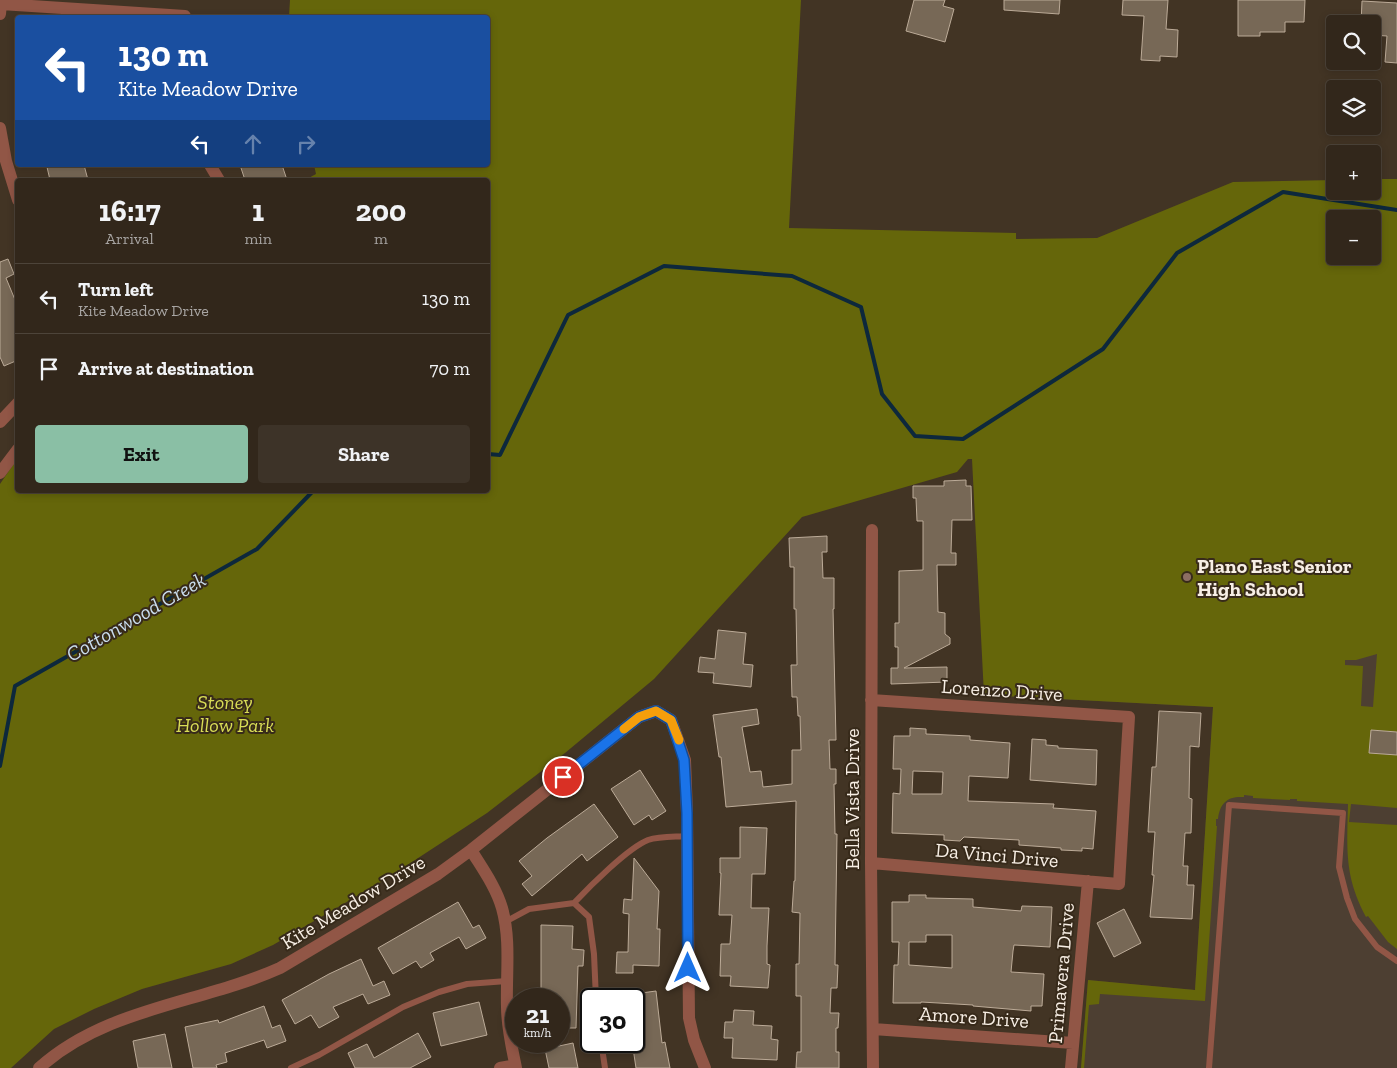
<!DOCTYPE html>
<meta charset="utf-8">
<style>
:root{--surface:#32271b;--page:#3d3328;--text:#f1f3f6;--muted:#a8a5a3;--line:#4d443a;--accent:#8abfa5}
body{margin:0;font-family:"Zilla Slab",serif;background:var(--page);color:var(--text);height:100vh;display:flex;flex-direction:column;font-size:19px;white-space:nowrap}
*{box-sizing:border-box;margin:0}
p{font-size:16px;color:var(--muted)}
.icon{flex:none;width:28px;height:28px;fill:none;stroke:currentColor;stroke-width:2;stroke-linecap:round;stroke-linejoin:round}
.map{position:relative;flex:1;overflow:hidden}
.details{position:absolute;left:15px;top:178px;width:475px;height:315px;display:flex;flex-direction:column;background:var(--surface);border-radius:5px;box-shadow:0 2px 8px #0003,0 0 0 1px var(--line)}
.details>*{flex:none}
.guide{position:absolute;left:15px;top:15px;width:475px;height:152px;border-radius:5px;box-shadow:0 2px 8px #0003,0 0 0 1px var(--line);background:#1a4fa0;color:#fff;overflow:hidden}
.controls{position:absolute;left:1326px;top:15px;display:grid;gap:10px}
.controls a{display:grid;place-items:center;width:55px;height:55px;border-radius:5px;background:var(--surface);box-shadow:0 2px 8px #0003,0 0 0 1px var(--line);font-size:25px}
.speed{position:absolute;left:505px;top:988px;display:flex;gap:10px;font-size:25px;font-weight:700;text-align:center}
.speed>*{display:grid;place-content:center;width:65px;height:65px;border-radius:50%;background:var(--surface);box-shadow:0 2px 8px #0003,0 0 0 1px var(--line);line-height:1}
.speed small{font-size:12px;font-weight:400}
.speed .limit{border:2px solid #111;border-radius:8px;background:#fff;color:#111}
.pin{position:absolute;display:grid;place-items:center;width:42px;height:42px;color:#fff;margin:-21px;border:2px solid #fff;border-radius:50%;box-shadow:0 1px 5px #0007}
.me{position:absolute;width:55px;margin:-28px;rotate:0deg;stroke-linejoin:round;filter:drop-shadow(0 0 4px #0008)}
.turn{display:flex;align-items:center;gap:18px;height:105px;padding:0 20px;font-size:22px}
.turn .icon{width:65px;height:65px;stroke-width:2.5}
.turn b{display:block;font-size:35px;line-height:42px}
.lanes{display:flex;align-items:center;height:48px;padding:0 20px;background:#0003;justify-content:center;gap:25px;direction:ltr}
.lanes .off{opacity:.35}
.eta{display:flex;justify-content:space-evenly;align-items:center;height:85px;text-align:center}
.eta b{font-size:30px;font-weight:700;line-height:35px}
.cta{display:flex;gap:10px;margin-top:auto;padding:10px 20px}
.cta a{flex:1;height:58px;border-radius:5px;background:var(--accent);color:#111;font-size:20px;font-weight:700;line-height:58px;text-align:center}
.cta a+a{background:var(--page);color:var(--text)}
ul{padding:0;list-style:none}
li{display:flex;align-items:center;gap:15px;height:70px;padding:0 20px;border-top:1px solid var(--line)}
li div{flex:1}
li b{display:block;font-size:19px}
li em{font-style:normal}
.map>svg:first-child{display:block}
.education{fill:#4d3f32}
.green{fill:#65660a;fill-rule:evenodd}
.lines{fill:none;stroke-linecap:round;stroke-linejoin:round}
.stream{stroke:#0d283c;stroke-width:4}
.building{fill:#776856;stroke:#bcab98;fill-rule:evenodd}
.service{stroke:#915646;stroke-width:6}
.minor{stroke:#915646;stroke-width:12}
.route-casing{stroke:#114b97;stroke-width:12}
.route{stroke:#1a73e8;stroke-width:9}
.slow{stroke:#f59e0b;stroke-width:9}
.education-dot{fill:#8d6e63;stroke:#372a1a;stroke-width:2}
.labels{text-anchor:middle;stroke-width:4;stroke-linejoin:round;paint-order:stroke}
.poi-label{font-size:20px;font-weight:bold;fill:#f7eee4;stroke:#372a1a;text-anchor:start}
.street-label{font-size:20px;fill:#f7eee4;stroke:#372a1a}
.park-label{font-size:20px;font-style:italic;fill:#d9dd56;stroke:#372a1a}
.water-label{font-size:21px;font-style:italic;fill:#caddee;stroke:#372a1a}
</style>
<div class="map">
<svg width="1397" height="1068" viewBox="0 0 1397 1068">
<rect width="100%" height="100%" fill="#423424"/>
<path class="education" d="M1397 252V1068H1081L1088 980 1195 990 1213 707 984 695 1335 256H1372Z"/>
<path class="green" d="M290 0H801L789 228 1016 233V239L1097 238 1233 182 1335 180V191H1372L1373 179H1397V732L1371 730 1369 753 1397 755V808L1351 804 1349 822 1397 825V949L1388 942 1368 916 1366 917C1344 876 1347 849 1348 804L1297 801V799H1290V800L1253 798V796L1244 795V797C1227 796 1220 803 1218 819H1216V826H1217L1205 1001 1100 994 1099 1004 1089 1005 1084 1068H1081L1088 980 1195 990 1213 707 984 695 972 459H968L957 472 802 517 654 679 565 753 487 813 386 879 273 945 231 964 142 989 94 1009 54 1029 11 1068H0V484L17 459 18 490H488V180H305L316 174 314 165H488V18L289 17ZM1335 219H1372V256H1335ZM1377 654 1373 707 1361 706 1363 666 1345 665V660H1356Z"/>
<g class="lines">
<path class="stream" d="M488 454 500 455 568 315 664 266 792 276 861 307 882 394 915 436 963 439 1103 349 1177 253 1283 192 1397 210
M0 766 15 686 257 549 314 490"/>
</g>
<path class="building" d="M914 0H945L943 6 954 9 945 42 906 31Z
M1004 0H1060L1059 14 1004 10Z
M1123 0H1168L1166 29 1178 30 1177 57 1160 56V61L1141 60 1144 16 1122 15Z
M1238 0H1305L1304 22H1285V32H1260V36H1238Z
M1362 1 1397 3V63L1385 62 1387 36 1372 35V24H1361Z
M54 165H84L88 180H50L47 167Z
M240 165H282L287 180H245Z
M8 259 14 274 6 278 18 307V360L4 366 0 357V262Z
M966 480V486H971L972 520H952L951 553H956V565H937L938 612 945 613V634L950 638V644L904 668 947 667V682L891 684V668H898V647H895V623H899V571L923 570V521H917L916 498H913V486H944V481Z
M827 536V552H822L823 578H834V609H833L836 740H829L830 769H836V784H834L835 834H837L835 965H838L837 988H831L830 1013H839L838 1028H836V1052H839V1068H796L797 1052H801V996H796V964H799L800 913 792 912 794 881H795L796 801 726 807 721 757H719L713 715 757 709 759 724 742 727 750 772 761 771 763 787 792 784V750H801L800 716H798L797 697H792L791 665H797L796 609H794V567H790L789 538Z
M718 630 746 633 743 664 753 665 751 687 713 683 714 673 698 672 700 657 715 659Z
M1159 711 1201 713 1199 747 1190 746 1189 798 1192 799 1191 833H1185L1183 866H1188L1187 885H1194L1192 919 1150 917 1154 875H1152L1155 832H1148L1152 767H1156Z
M910 728 926 729V734L970 736V740L1010 743 1008 778 969 776 968 801 1054 804 1053 808 1096 811 1093 849 1082 848V851L1061 850V848L1019 845V840L964 837 960 841 944 840V835L892 833 893 793 900 794 901 769H893L894 736H910ZM913 771 943 772 942 794H912Z
M1371 730 1397 732V755L1369 753Z
M1032 739 1046 740V745L1058 746V748L1097 750 1096 785 1030 780Z
M640 770 666 811 652 820 649 815 634 825 611 789Z
M594 804 618 837 587 861 582 854 532 896 522 884 532 876 519 861 547 838Z
M740 827 767 828 765 874H752L751 908H769L767 946V964L770 965 768 988 730 986 731 976H720L721 944H730L732 915H719L721 873H720V858H740Z
M634 858 659 891 657 929H660L659 966 633 965V973H616L617 952H628L629 914 623 913 624 899 632 900Z
M909 895H926V898L973 899V907L1021 911 1022 906 1052 907 1050 947 1014 945 1013 951 1011 972 1044 974 1042 1006H1031V1011L973 1006V1005L921 1002V1003H893L894 965H898L899 942H892V902H909ZM926 935H952V968L909 965V942H926Z
M458 902 473 928 479 925 486 938 466 949 459 937 430 953 434 960 421 968 416 961 393 974 378 948Z
M1124 909 1141 943 1114 957 1097 923Z
M541 925 573 926 572 949 584 950 583 966H578L576 1028H559V999H541Z
M361 959 373 986 384 981 390 995 368 1004 363 994 333 1007 339 1017 319 1028 311 1015 295 1024 282 1000 329 974Z
M656 991 662 1043 665 1042 670 1068H636L633 1048 634 994Z
M479 1002 487 1035 441 1046 433 1013Z
M264 1006 272 1028 280 1025 286 1041 267 1048 264 1040 225 1053 227 1062 216 1065 217 1068H193L185 1027 218 1020 219 1023Z
M734 1010 754 1011 753 1025 772 1026 771 1039 778 1040 777 1060 732 1058 733 1038H724L725 1022H733Z
M418 1033 431 1057 410 1068H355L348 1053 367 1044 374 1058Z
M165 1034 172 1068H138L133 1041Z
M573 1043 578 1068H549L545 1049Z"/>
<g class="lines">
<path class="service" d="M574 903C590 886 628 848 648 840 660 836 675 837 687 836
M505 922 529 909 574 903 589 917 594 954 596 999
M601 1041 605 1068
M291 1068 319 1055 403 1007 439 992 467 984 507 981
M1209 1068 1229 805 1343 813 1339 867 1347 898 1355 919 1377 947 1397 961"/>
<path class="minor" d="M0 14 1 4 185 16V18
M0 128 6 161 18 200
M210 165 219 180
M0 422 18 403
M0 473 18 449
M872 530 871 863 873 1068
M471 850C482 868 496 887 502 908 511 940 506 974 507 1007 507 1028 512 1048 516 1068
M871 863 1119 884 1129 717 871 700
M873 1029 1073 1043
M39 1068C107 1007 200 1004 280 968L438 874 471 850 639 717 656 711 671 720 685 760 687 813 689 1018 694 1040 705 1068
M500 1068 515 1065
M1071 1068 1088 881"/>
</g>
<g class="lines">
<defs>
<path id="route" d="M563 777 639 717 656 711 671 720 684 760 687 813 688 968"/>
</defs>
<use href="#route" class="route-casing"/>
<use href="#route" class="route"/>
<path class="slow" d="M624 729 639 717 656 711 671 720 679 740"/>
</g>
<circle class="education-dot" cx="1187" cy="577" r="5"/>
<g class="labels">
<g class="poi-label">
<text x="1197" y="573">Plano East Senior<tspan x="1197" dy="23">High School</tspan></text>
</g>
<g class="street-label">
<text transform="translate(1002 690) rotate(4)" y="7">Lorenzo Drive</text>
<text transform="translate(852 799) rotate(-90)" y="7">Bella Vista Drive</text>
<text transform="translate(997 855) rotate(5)" y="7">Da Vinci Drive</text>
<text transform="translate(353 902) rotate(-31)" y="7">Kite Meadow Drive</text>
<text transform="translate(1061 973) rotate(-85)" y="7">Primavera Drive</text>
<text transform="translate(974 1017) rotate(4)" y="7">Amore Drive</text>
</g>
<g class="park-label">
<text x="225" y="709">Stoney<tspan x="225" dy="23">Hollow Park</tspan></text>
</g>
<g class="water-label">
<text transform="translate(136 617) rotate(-30)" y="7">Cottonwood Creek</text>
</g>
</g>
</svg>
<div class="controls">
<a><svg class="icon" aria-label="search" viewBox="0 0 24 24"><circle cx="10" cy="10" r="6"/><path d="M15 15l6 6"/></svg></a>
<a><svg class="icon" aria-label="layers" viewBox="0 0 24 24"><path d="M12 4l9 5-9 5-9-5zM3 14l9 5 9-5"/></svg></a>
<a>+</a>
<a>−</a>
</div>
<div class="speed"><div>21<small>km/h</small></div><div class="limit">30</div></div>
<div class="pin" style="left:563px;top:777px;background:#d93025"><svg class="icon" aria-label="arrive" viewBox="0 0 24 24"><path d="M6 21V4h12l-3 4 3 4H6"/></svg></div>
<svg class="me" style="left:688px;top:968px" viewBox="-20 -20 40 40"><path d="M0-17L14 15 0 8-14 15z" fill="#1a73e8" stroke="#fff" stroke-width="4"/></svg>
<div class="guide">
<div class="turn"><svg class="icon" aria-label="left" viewBox="0 0 24 24"><path d="M17 20v-9H6M10 6l-5 5 5 5"/></svg><div><b>130 m</b>Kite Meadow Drive</div></div>
<div class="lanes"><svg class="icon" aria-label="left" viewBox="0 0 24 24"><path d="M17 20v-9H6M10 6l-5 5 5 5"/></svg><svg class="icon off" aria-label="ahead" viewBox="0 0 24 24"><path d="M12 20V5M6 11l6-6 6 6"/></svg><svg class="icon off" aria-label="right" viewBox="0 0 24 24"><path d="M7 20v-9h11M14 6l5 5-5 5"/></svg></div>
</div>
<section class="details">
<div class="eta">
<div><b>16:17</b><p>Arrival</p></div>
<div><b>1</b><p>min</p></div>
<div><b>200</b><p>m</p></div>
</div>
<ul>
<li><svg class="icon" aria-label="left" viewBox="0 0 24 24"><path d="M17 20v-9H6M10 6l-5 5 5 5"/></svg><div><b>Turn left</b><p>Kite Meadow Drive</p></div><em>130 m</em></li>
<li><svg class="icon" aria-label="arrive" viewBox="0 0 24 24"><path d="M6 21V4h12l-3 4 3 4H6"/></svg><div><b>Arrive at destination</b></div><em>70 m</em></li>
</ul>
<div class="cta"><a>Exit</a><a>Share</a></div>
</section>
</div>
